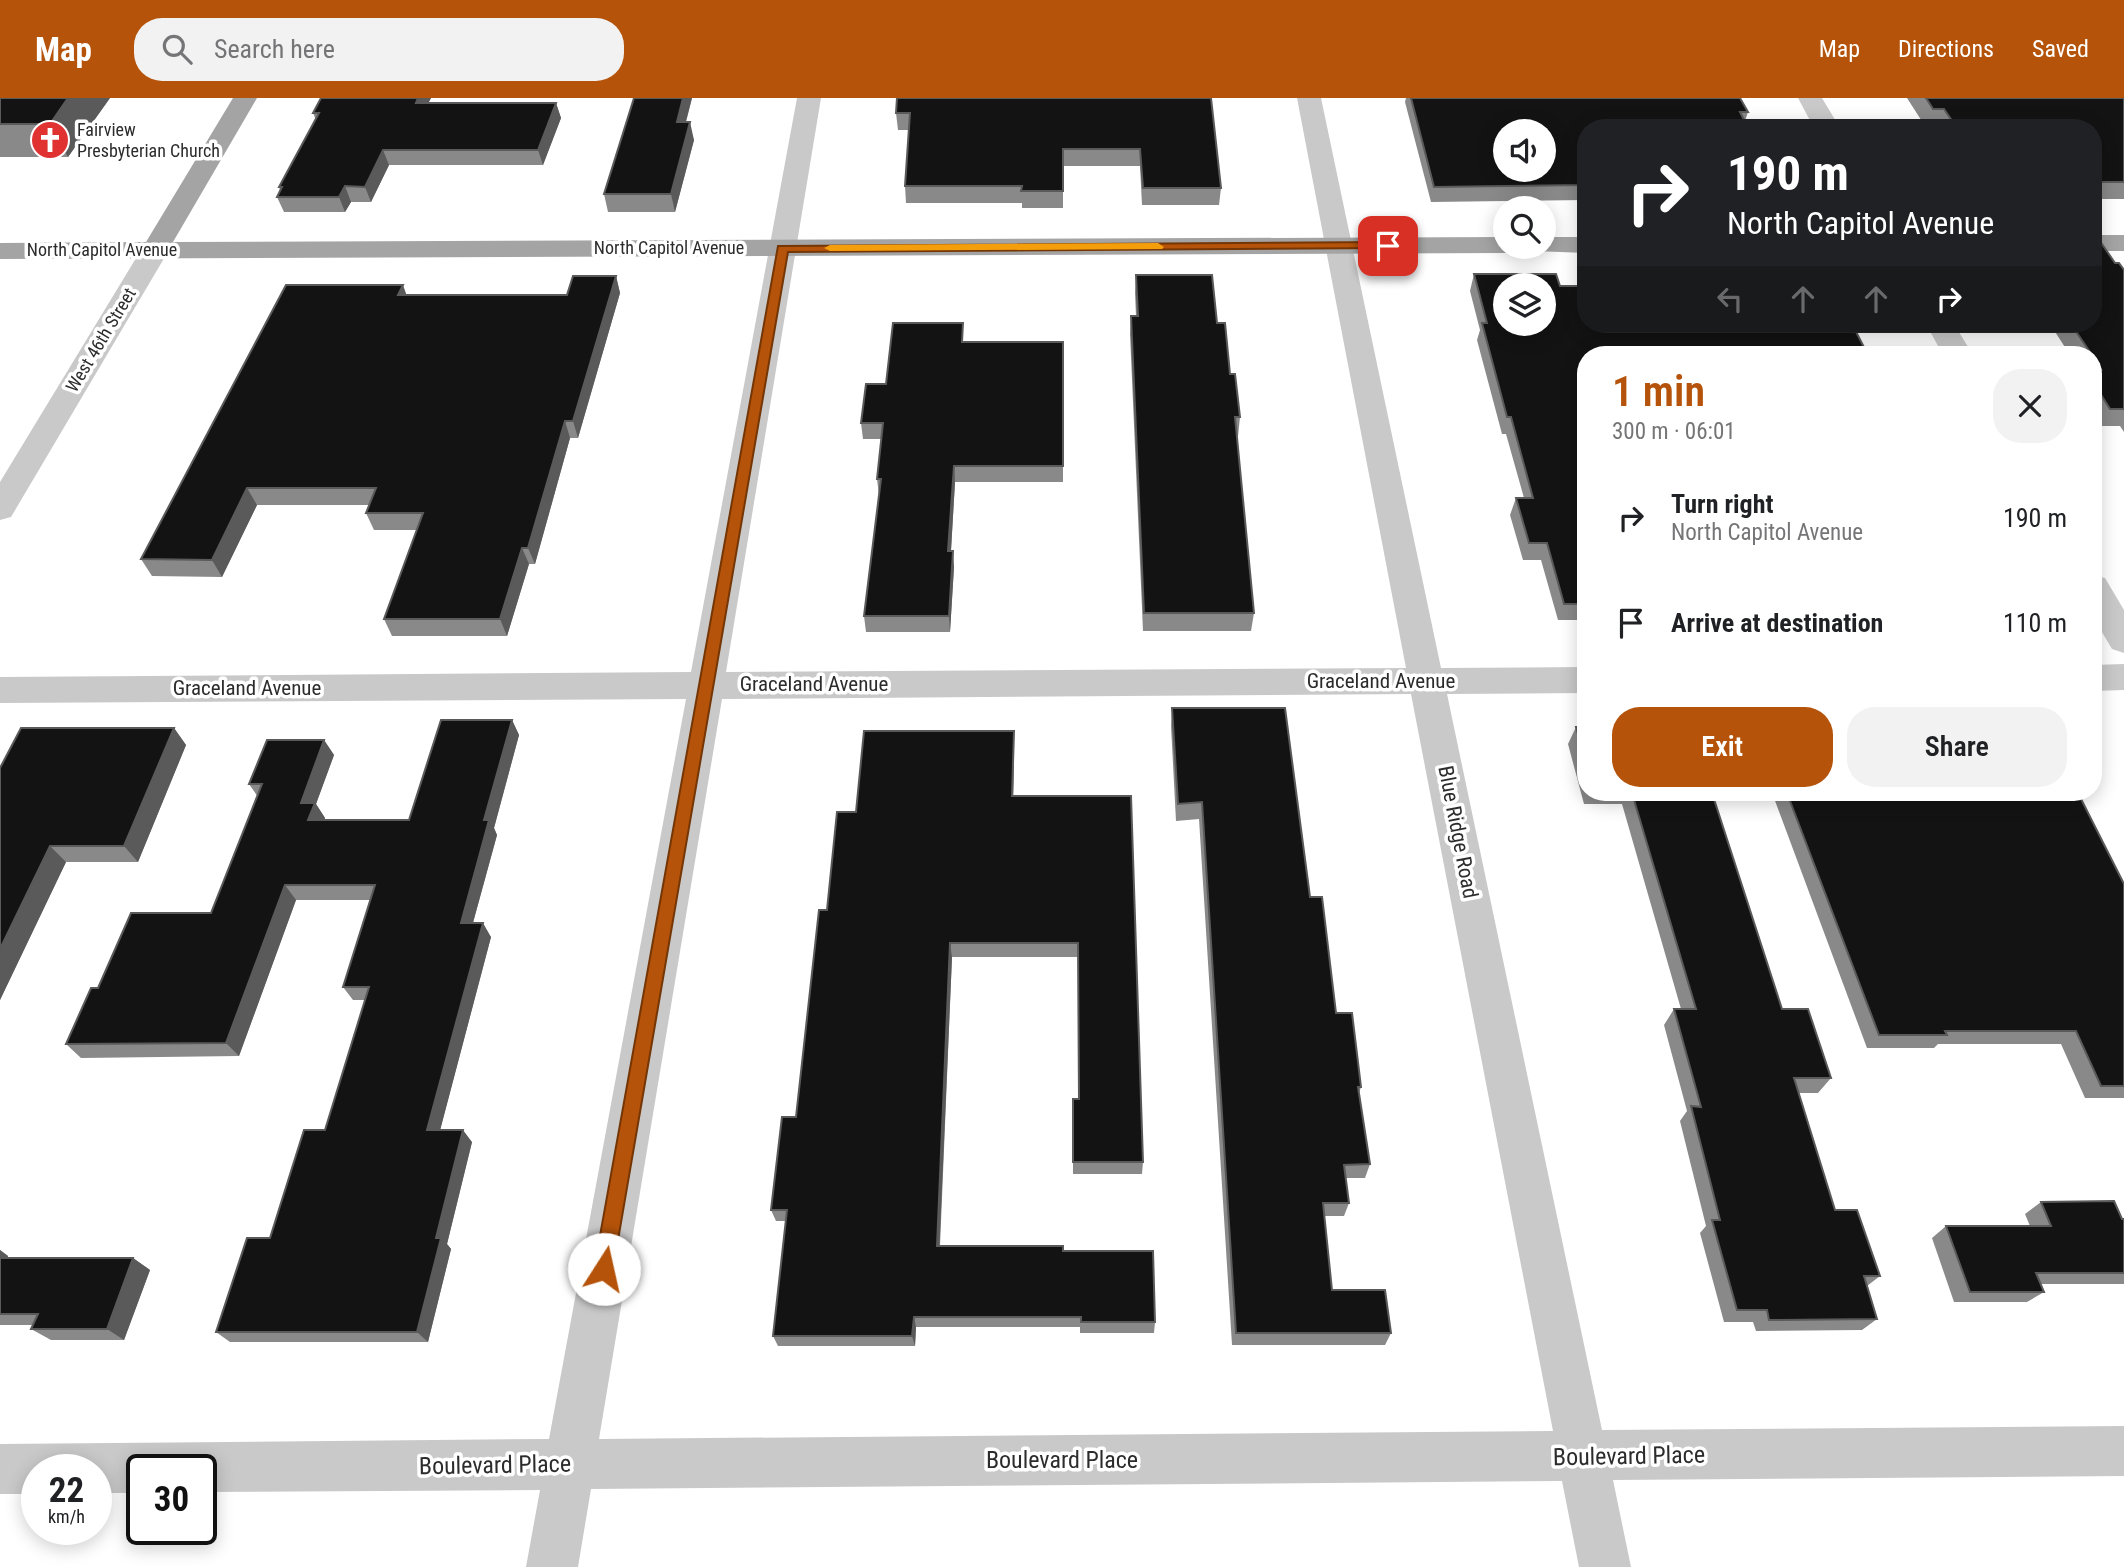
<!DOCTYPE html>
<meta charset="utf-8">
<style>
:root{--surface:#fff;--page:#f2f2f2;--text:#202124;--muted:#757577;--accent:#b45309}
body{margin:0;font-family:"Roboto Condensed",sans-serif;background:var(--page);color:var(--text);height:100vh;display:flex;flex-direction:column;font-size:26px;white-space:nowrap}
*{box-sizing:border-box;margin:0}
p{font-size:23px;color:var(--muted)}
.icon{flex:none;width:38px;height:38px;fill:none;stroke:currentColor;stroke-width:2;stroke-linecap:round;stroke-linejoin:round}
.map{position:relative;flex:1;overflow:hidden}
.drawer{position:absolute;left:1577px;top:248px;width:525px;height:455px;display:flex;flex-direction:column;background:var(--surface);border-radius:28px;box-shadow:0 4px 18px #0003}
.drawer>*{flex:none}
.guide{position:absolute;left:1577px;top:21px;width:525px;height:214px;border-radius:28px;box-shadow:0 4px 18px #0003;background:#202124;color:#fff;overflow:hidden}
.controls{position:absolute;left:1493px;top:21px;display:grid;gap:14px}
.controls a{display:grid;place-items:center;width:63px;height:63px;border-radius:50%;background:var(--surface);box-shadow:0 4px 18px #0003;font-size:35px}
.speed{position:absolute;left:21px;top:1356px;display:flex;gap:14px;font-size:35px;font-weight:700;text-align:center}
.speed>*{display:grid;place-content:center;width:91px;height:91px;border-radius:50%;background:var(--surface);box-shadow:0 4px 18px #0003;line-height:1}
.speed small{font-size:18px;font-weight:400}
.speed .limit{border:4px solid #111;border-radius:10px;background:#fff;color:#111}
.pin{position:absolute;display:grid;place-items:center;width:60px;height:60px;color:#fff;margin:-30px;border-radius:14px;box-shadow:0 4px 10px #0006}
.me{position:absolute;width:77px;margin:-38px;rotate:10deg;stroke-linejoin:round;filter:drop-shadow(0 0 5px #0008)}
.turn{display:flex;align-items:center;gap:24px;height:147px;padding:0 35px;font-size:32px}
.turn .icon{width:91px;height:91px;stroke-width:2.5}
.turn b{display:block;font-size:49px;line-height:60px}
.lanes{display:flex;align-items:center;height:66px;padding:0 35px;background:#0003;justify-content:center;gap:35px;direction:ltr}
.lanes .off{opacity:.35}
.round{display:grid;place-items:center;flex:none;width:74px;height:74px;border-radius:28px;background:var(--page)}
.headline{display:flex;align-items:center;justify-content:space-between;height:119px;padding:0 35px}
h1{font-size:42px;font-weight:600;line-height:52px;color:var(--accent)}
.cta{display:flex;gap:14px;margin-top:auto;padding:14px 35px}
.cta a{flex:1;height:80px;border-radius:28px;background:var(--accent);color:#fff;font-size:28px;font-weight:600;line-height:80px;text-align:center}
.cta a+a{background:var(--page);color:var(--text)}
ul{padding:0;list-style:none}
li{display:flex;align-items:center;gap:21px;height:105px;padding:0 35px}
li div{flex:1}
li b{display:block;font-size:26px}
li em{font-style:normal}
header{display:flex;align-items:center;gap:42px;box-sizing:border-box;height:98px;padding:0 35px;background:var(--accent);color:#fff}
header strong{font-size:33px}
nav{display:flex;gap:38px;margin-inline-start:auto;font-size:24px}
.search{width:490px;height:63px;background:var(--page);display:flex;align-items:center;gap:18px;box-sizing:border-box;padding:0 24px;border-radius:28px;color:var(--muted);font-size:26px}
.map>svg:first-child{display:block}
.lines{fill:none;stroke-linecap:round;stroke-linejoin:round}
.minor{fill:#c9c9c9;fill-rule:evenodd}
.major{fill:#a4a4a4;fill-rule:evenodd}
.wall{fill:#898989}
.shaded-wall{fill:#5a5a5a}
.building{fill:#131313;stroke:#5a5a5a;stroke-width:2;fill-rule:evenodd}
.route{fill:#b45309;stroke:#753606;stroke-width:2}
.slow{fill:#f59e0b}
.labels{text-anchor:middle;stroke-width:7;stroke-linejoin:round;paint-order:stroke}
.far-poi-label{font-size:18px;fill:#2c2c2c;stroke:#fff;text-anchor:start}
.far-street-label{font-size:18px;fill:#2c2c2c;stroke:#fff}
.street-label{font-size:21px;fill:#2c2c2c;stroke:#fff}
.near-street-label{font-size:24px;fill:#2c2c2c;stroke:#fff}
</style>
<header>
<strong>Map</strong>
<div class="search"><svg class="icon" aria-label="search" viewBox="0 0 24 24"><circle cx="10" cy="10" r="6"/><path d="M15 15l6 6"/></svg>Search here</div>
<nav><a>Map</a><a>Directions</a><a>Saved</a></nav>
</header>
<div class="map">
<svg width="2124" height="1469" viewBox="0 0 2124 1469">
<rect width="100%" height="100%" fill="#fff"/>
<g class="lines">
<path class="minor" d="M797 0H821L726 574 1406 570 1297 0H1321L1441 570 1586 569V595L1447 596 1602 1332 2124 1328V1378L1613 1382 1631 1469H1579L1562 1383 591 1391 578 1469H526L540 1392 201 1394V1372H142V1395H96V1372H37V1396H0V1346L549 1341 686 601 0 605V579L691 574ZM1411 596 1553 1333 599 1341 722 601Z
M1798 0H1822L1840 30H1814Z
M155 144 165 146 169 152 11 419 0 422V384L141 152 145 146Z
M1926 226H1954L1973 257H1943Z
M2093 477 2105 480 2124 512V555L2112 551 2093 519Z
M2124 566V592L2093 593V567Z"/>
<path class="major" d="M233 0H257L173 144 1505 139V149H1518L1515 153 1505 155 0 161V145L146 144Z
M2093 137H2124V153H2093Z
M1544 139H1586V155L1534 153 1531 149H1544Z"/>
</g>
<path class="wall" d="M0 0H110L68 59H0Z
M321 0H431L428 5H556L561 20 543 67H389L371 104H351L345 114H284L277 99 280 92 279 89 316 22 313 15Z
M634 0H692L686 24 694 42 675 114H608L604 96Z
M1211 0 1221 90 1219 107H1142L1140 68H1063V110H1022V105H906L905 88 909 32H898L896 15Z
M1406 0H1740L1748 14 1745 23 1586 30V102L1431 104 1405 4Z
M1907 0H2124V101H2093V30H1937L1936 28H1925Z
M2115 165 2124 172V334L2120 328H2099L2093 319V257H2070L2050 226H2093Z
M1474 176 1586 257V522H1558L1541 462H1523L1510 417 1516 400H1524L1506 336H1502L1477 242 1480 232 1470 193Z
M1136 177 1217 225 1230 276 1240 319 1238 338H1237L1254 515 1251 533H1143L1130 236 1131 218H1136L1135 195Z
M616 178 620 195 578 340H570L535 466H529L507 538H392L384 521 417 432H374L366 415 369 407H257L222 479 152 478 141 461 407 197H567Z
M964 244H1063V384H955L951 453 954 469 950 534H866L864 518 879 398 877 381 881 341H863L861 325 886 286Z
M1172 610 1310 799 1336 915 1361 989 1359 995 1370 1066 1365 1080H1346L1349 1105 1344 1118H1324L1332 1192 1391 1235 1385 1247H1232L1199 721 1176 723 1171 628Z
M512 622 519 637 494 730 497 737 473 825 491 839 440 1032 472 1044 447 1146 451 1151 428 1244H230L216 1234 270 1140 325 1032 365 902H353L343 889 371 802H296L239 958 81 960 66 946 98 890 211 815 258 699 249 686 324 642 334 657 316 706 325 720 324 722H409Z
M1576 629H1586V695H1712L1782 911 1831 980 1818 995H1799L1835 1112 1880 1178 1867 1188 1877 1221 1862 1232 1756 1233 1753 1224H1724L1700 1135 1706 1128 1680 1023 1687 1013 1664 927 1674 911H1681L1622 706H1584L1568 646Z
M174 630 186 647 138 764H66L0 902V670Z
M1014 649 1013 698H1131L1143 1064 1142 1076H1073V1001H1079L1078 859H952L940 1148 1063 1153 1155 1224 1154 1235H1080V1229H916L915 1248H778L773 1238 786 1123H776L771 1112 796 1019 827 812 856 714Z
M1778 695H2081L2079 697 2124 786V1000H2085L2061 946H1938L1934 950H1867L1774 700Z
M2041 1104 2124 1121V1186H2040L2044 1194 2027 1204H1954L1932 1140 1946 1128H2030L2025 1116Z
M0 1152 8 1158V1160H133L150 1172 124 1242H51L31 1231 33 1227H0Z"/>
<path class="shaded-wall" d="M68 0H110L68 59 50 26Z
M418 0H431L421 20 416 5Z
M683 0H692L681 42 677 24Z
M556 5 561 20 543 67 538 52Z
M690 24 694 42 675 114 671 96Z
M383 52 389 67 371 104 365 89Z
M345 88 351 104 345 114 339 99Z
M616 178 620 195 578 340 573 323Z
M403 187 409 204 398 197Z
M565 323 570 340 535 466 528 450Z
M954 368 955 384 950 469 948 453Z
M247 390 257 407 222 479 212 462Z
M522 450 529 466 507 538 500 521Z
M953 453 954 469 950 534 949 518Z
M512 622 519 637 494 730 497 737 469 839 461 825 484 722Z
M174 630 186 647 138 764 124 748Z
M1014 633V649L1013 714 1012 698Z
M324 642 334 657 316 706 325 720 318 737 308 722 301 705Z
M50 748 66 764 0 902V851Z
M285 787 296 802 239 958 226 945Z
M483 825 491 839 437 1044 427 1032Z
M950 845 952 859 939 1159 937 1148Z
M463 1032 472 1044 447 1146 451 1151 428 1244 417 1234 436 1140Z
M0 1152 8 1158 2 1172 0 1170Z
M133 1160 150 1172 124 1242 107 1231Z
M914 1219 916 1229 915 1248 912 1238Z"/>
<path class="building" d="M0 0H68L50 26H0Z
M321 0H418L416 5H556L538 52H383L365 89 345 88 339 99H277L282 89H279L319 15H313Z
M634 0H683L677 24H690L671 96H604Z
M897 0H1211L1221 90H1143L1140 51H1063V93H1021L1022 88H905L910 15H896Z
M1411 0H1740L1748 14H1740L1748 30H1586V87L1434 89ZM1505 33H1544V72H1505Z
M1926 0H2124V84H2093V30H1957L1944 11H1933Z
M2093 133 2115 165H2119L2124 172V311H2110L2093 284V272H2101L2093 259V257H2092L2071 226H2093Z
M1474 176H1556L1560 188H1586V226H1852L1868 257H1586V506H1564L1547 445H1529L1516 400H1533L1511 319H1507L1482 225H1487ZM1505 187H1544V226H1505Z
M1136 177H1212L1217 225H1225L1230 276H1235L1240 319H1235L1254 515H1144L1131 218H1138Z
M573 178H616L573 323H565L528 450H522L500 521H384L423 415H366L376 390H247L212 462 141 461 286 187H403L398 197H567Z
M893 225H963L962 244H1063V368H954L948 453H953L949 518H864L881 381H877L883 325H861L866 286H886Z
M1172 610H1285L1310 799H1322L1336 915H1352L1361 989H1358L1370 1066 1344 1067 1349 1105H1323L1332 1192H1385L1391 1235H1236L1202 704 1178 706Z
M441 622H512L484 722H489L461 825H483L427 1032H463L436 1140H441L417 1234H216L247 1140H270L304 1032H325L369 889H343L375 787H285L226 945 66 946 91 890H98L131 815H211L262 686H249L267 642H324L301 705H315L308 722H409Z
M1576 629H1586V665Z
M21 630H174L124 748H50L0 851V670Z
M864 633H1014L1012 698H1131L1143 1064H1073V1001H1079L1078 845H950L937 1148H1063V1153H1153L1155 1224H1081V1219H914L912 1238H773L787 1112H771L782 1019H796L819 812H827L837 714H856Z
M1632 695H1712L1782 911H1808L1831 980H1794L1835 1112H1857L1880 1178H1864L1877 1221 1769 1222 1767 1212H1737L1712 1122H1720L1691 1008 1701 1009 1674 911H1696Z
M1787 695H2078L2124 786V988H2101L2076 933H1945L1947 937H1879Z
M2114 1103 2122 1121H2124V1175H2036L2044 1194H1970L1946 1128H2051L2041 1104Z
M0 1160H133L107 1231H31L38 1216H0Z"/>
<path class="route" d="M1388 144 1392 145V150L788 154 613 1171 611 1177 604 1180 597 1177 594 1171 778 148Z"/>
<path class="slow" d="M1158 145 1164 149 1162 151 830 153 824 150 830 147Z"/>
<defs>
<symbol id="church-disc" viewBox="-11 -11 22 22"><circle r="9.5" fill="#df3231" stroke="#fff"/><path d="M-1.2-6h2.4v3.5h3.3v2.4h-3.3V6h-2.4V-.1h-3.3v-2.4h3.3Z" fill="#fff"/></symbol>
</defs>
<g fill-rule="evenodd">
<use href="#church-disc" x="28" y="20" width="44" height="44"/>
</g>
<g class="labels">
<g class="far-poi-label">
<text x="77" y="38">Fairview<tspan x="77" dy="21">Presbyterian Church</tspan></text>
</g>
<g class="far-street-label">
<text x="669" y="156">North Capitol Avenue</text>
<text x="102" y="158">North Capitol Avenue</text>
<text transform="translate(101 242) rotate(-59)" y="6">West 46th Street</text>
</g>
<g class="street-label">
<text x="1381" y="590">Graceland Avenue</text>
<text x="814" y="593">Graceland Avenue</text>
<text x="247" y="597">Graceland Avenue</text>
<text transform="translate(1458 734) rotate(79)" y="7">Blue Ridge Road</text>
</g>
<g class="near-street-label">
<text transform="translate(1629 1358) rotate(-1)" y="8">Boulevard Place</text>
<text x="1062" y="1370">Boulevard Place</text>
<text transform="translate(495 1367) rotate(-1)" y="8">Boulevard Place</text>
</g>
</g>
</svg>
<div class="controls">
<a><svg class="icon" aria-label="sound" viewBox="0 0 24 24"><path d="M4 9h4l5-4v14l-5-4H4zM17 9q2 3 0 6"/></svg></a>
<a><svg class="icon" aria-label="search" viewBox="0 0 24 24"><circle cx="10" cy="10" r="6"/><path d="M15 15l6 6"/></svg></a>
<a><svg class="icon" aria-label="layers" viewBox="0 0 24 24"><path d="M12 4l9 5-9 5-9-5zM3 14l9 5 9-5"/></svg></a>
</div>
<div class="speed"><div>22<small>km/h</small></div><div class="limit">30</div></div>
<div class="pin" style="left:1388px;top:148px;background:#d93025"><svg class="icon" aria-label="arrive" viewBox="0 0 24 24"><path d="M6 21V4h12l-3 4 3 4H6"/></svg></div>
<svg class="me" style="left:604px;top:1171px" viewBox="-20 -20 40 40"><circle r="19" fill="#fff"/><path d="M0-13L10 11 0 6-10 11z" fill="#b45309"/></svg>
<div class="guide">
<div class="turn"><svg class="icon" aria-label="right" viewBox="0 0 24 24"><path d="M7 20v-9h11M14 6l5 5-5 5"/></svg><div><b>190 m</b>North Capitol Avenue</div></div>
<div class="lanes"><svg class="icon off" aria-label="left" viewBox="0 0 24 24"><path d="M17 20v-9H6M10 6l-5 5 5 5"/></svg><svg class="icon off" aria-label="ahead" viewBox="0 0 24 24"><path d="M12 20V5M6 11l6-6 6 6"/></svg><svg class="icon off" aria-label="ahead" viewBox="0 0 24 24"><path d="M12 20V5M6 11l6-6 6 6"/></svg><svg class="icon" aria-label="right" viewBox="0 0 24 24"><path d="M7 20v-9h11M14 6l5 5-5 5"/></svg></div>
</div>
<section class="drawer">
<div class="headline"><div><h1>1 min</h1><p>300 m · 06:01</p></div><a class="round"><svg class="icon" aria-label="close" viewBox="0 0 24 24"><path d="M6 6l12 12M18 6L6 18"/></svg></a></div>
<ul>
<li><svg class="icon" aria-label="right" viewBox="0 0 24 24"><path d="M7 20v-9h11M14 6l5 5-5 5"/></svg><div><b>Turn right</b><p>North Capitol Avenue</p></div><em>190 m</em></li>
<li><svg class="icon" aria-label="arrive" viewBox="0 0 24 24"><path d="M6 21V4h12l-3 4 3 4H6"/></svg><div><b>Arrive at destination</b></div><em>110 m</em></li>
</ul>
<div class="cta"><a>Exit</a><a>Share</a></div>
</section>
</div>
